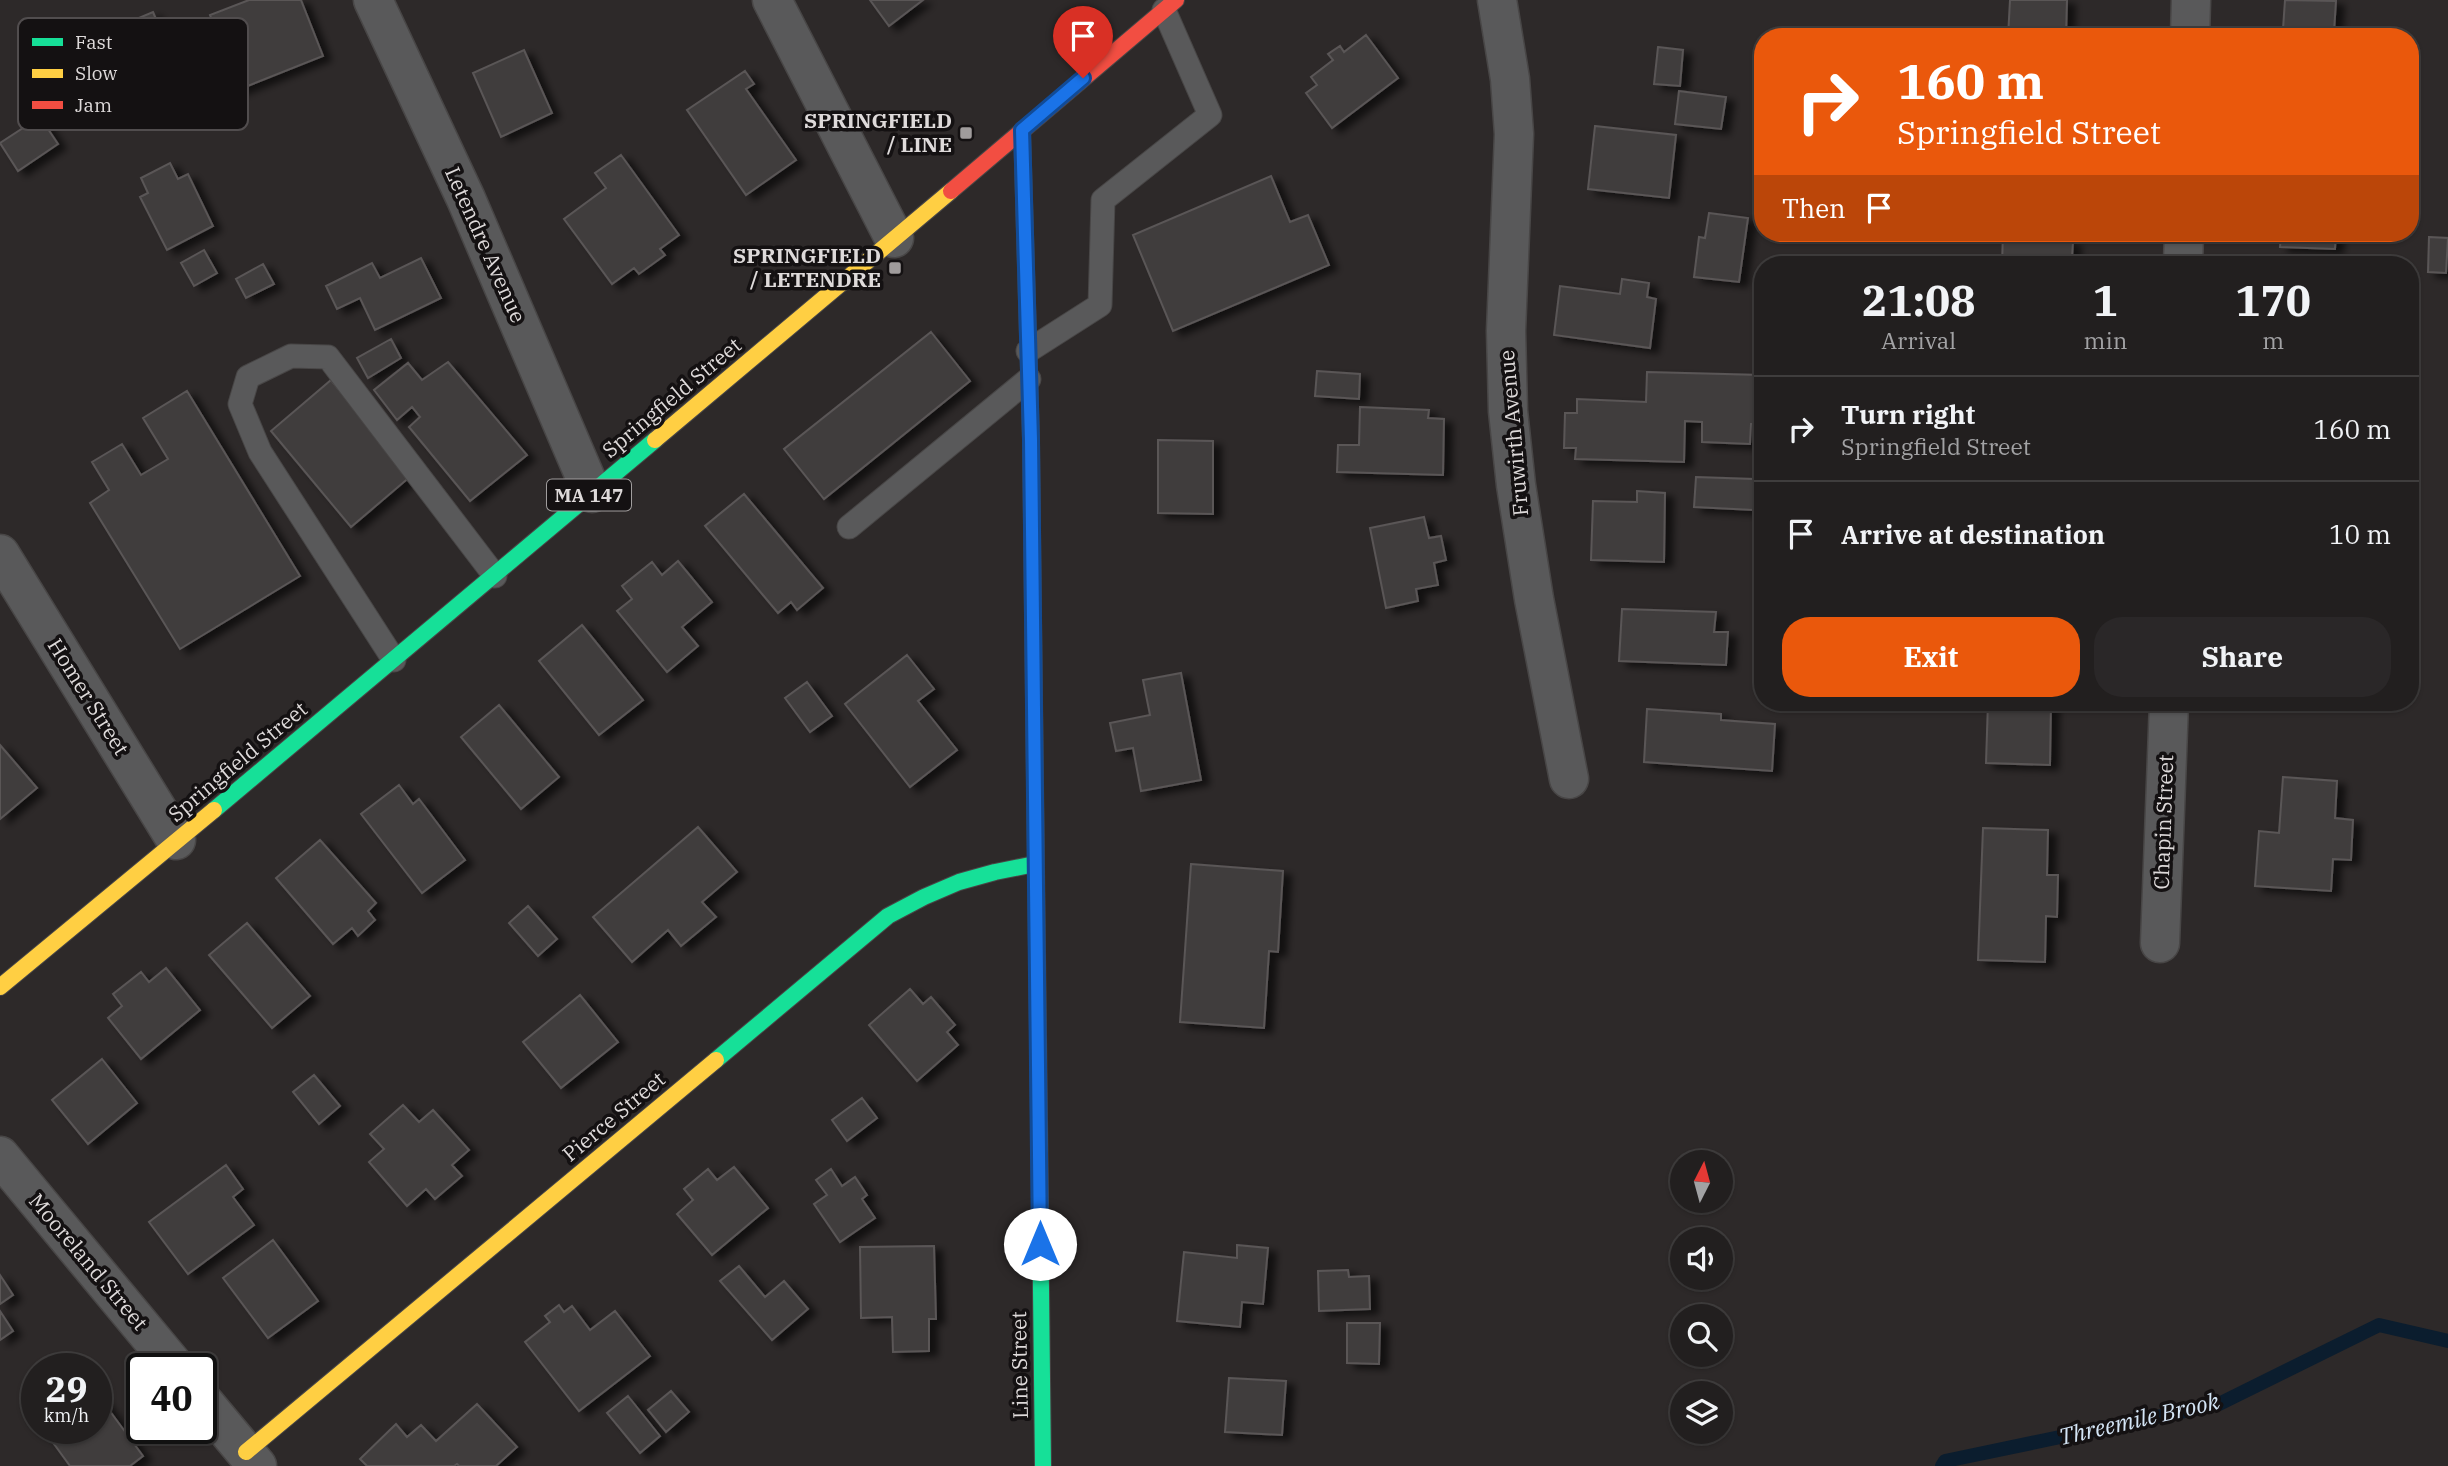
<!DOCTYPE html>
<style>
:root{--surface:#221f1f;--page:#2a2728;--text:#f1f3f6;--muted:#a2a2a4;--line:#3f3d3d;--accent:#ea580c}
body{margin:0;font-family:"IBM Plex Serif",serif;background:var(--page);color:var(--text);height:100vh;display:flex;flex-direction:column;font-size:26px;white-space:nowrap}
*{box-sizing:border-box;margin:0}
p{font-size:23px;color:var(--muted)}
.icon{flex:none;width:38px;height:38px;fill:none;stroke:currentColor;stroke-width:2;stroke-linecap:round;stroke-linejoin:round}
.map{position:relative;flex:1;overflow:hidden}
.panel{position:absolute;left:1754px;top:256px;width:665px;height:455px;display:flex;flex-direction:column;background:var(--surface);border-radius:28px;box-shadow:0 2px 5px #0004,0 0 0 2px var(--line)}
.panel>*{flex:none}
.top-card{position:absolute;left:1754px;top:28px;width:665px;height:214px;border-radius:28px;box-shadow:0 2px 5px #0004,0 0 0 2px var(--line);background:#ea580c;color:#fff;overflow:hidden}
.needle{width:46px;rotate:6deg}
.buttons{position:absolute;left:1670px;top:1150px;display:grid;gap:14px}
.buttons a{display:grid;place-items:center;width:63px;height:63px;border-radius:50%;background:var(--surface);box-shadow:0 2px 5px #0004,0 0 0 2px var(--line);font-size:35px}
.speed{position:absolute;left:21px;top:1353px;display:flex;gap:14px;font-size:35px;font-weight:700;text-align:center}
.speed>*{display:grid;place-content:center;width:91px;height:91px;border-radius:50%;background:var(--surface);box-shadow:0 2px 5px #0004,0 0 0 2px var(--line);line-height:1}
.speed small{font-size:18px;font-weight:400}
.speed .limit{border:4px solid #111;border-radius:10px;background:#fff;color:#111}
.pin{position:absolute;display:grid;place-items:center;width:60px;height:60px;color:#fff;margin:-72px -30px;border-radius:50% 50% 50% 0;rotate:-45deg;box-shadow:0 0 7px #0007}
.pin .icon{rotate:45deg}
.me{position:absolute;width:77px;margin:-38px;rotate:0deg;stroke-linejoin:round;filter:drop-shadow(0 0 5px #0008)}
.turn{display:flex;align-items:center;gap:24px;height:147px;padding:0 28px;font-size:32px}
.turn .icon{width:91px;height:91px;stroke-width:2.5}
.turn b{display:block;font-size:49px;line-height:60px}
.then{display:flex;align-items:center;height:66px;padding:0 28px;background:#0003;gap:14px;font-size:26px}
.eta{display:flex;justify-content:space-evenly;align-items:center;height:119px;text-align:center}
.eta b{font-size:42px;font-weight:700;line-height:49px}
.button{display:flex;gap:14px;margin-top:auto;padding:14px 28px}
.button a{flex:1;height:80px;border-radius:28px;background:var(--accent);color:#fff;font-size:28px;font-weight:700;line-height:80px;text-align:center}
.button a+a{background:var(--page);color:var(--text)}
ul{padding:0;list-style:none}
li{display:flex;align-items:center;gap:21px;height:105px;padding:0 28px;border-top:2px solid var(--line)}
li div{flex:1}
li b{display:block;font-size:26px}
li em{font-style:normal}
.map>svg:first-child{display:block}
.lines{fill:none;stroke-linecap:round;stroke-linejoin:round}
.stream{stroke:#0b1d2e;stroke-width:14}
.building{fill:#413e3e;stroke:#5a5657;stroke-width:2;filter:url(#shadow)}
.lane-casing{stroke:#484646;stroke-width:25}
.street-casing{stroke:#484646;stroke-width:41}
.fast-casing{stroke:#484646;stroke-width:18}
.slow-casing{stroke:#484646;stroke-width:18}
.jam-casing{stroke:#484646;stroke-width:18}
.lane{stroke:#59595a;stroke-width:23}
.street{stroke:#59595a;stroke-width:38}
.fast{stroke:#16e098;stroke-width:16}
.slow{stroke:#ffcf43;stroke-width:16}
.jam{stroke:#f24e42;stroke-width:16}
.route-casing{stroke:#114b97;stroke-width:18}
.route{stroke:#1a73e8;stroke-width:12}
.poi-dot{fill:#a09c9c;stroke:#141112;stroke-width:2.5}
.labels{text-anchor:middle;stroke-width:7;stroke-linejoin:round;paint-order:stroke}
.shield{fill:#141112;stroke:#a19e9e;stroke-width:2}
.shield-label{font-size:19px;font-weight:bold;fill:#dedada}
.poi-label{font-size:21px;font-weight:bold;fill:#dedada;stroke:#141112;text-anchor:end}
.street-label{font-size:21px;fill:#dedada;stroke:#141112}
.water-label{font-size:23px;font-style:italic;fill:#d4e5f6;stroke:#141112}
.key{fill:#141112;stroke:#514d4e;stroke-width:2}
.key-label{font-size:19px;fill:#dedada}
</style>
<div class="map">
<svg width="2448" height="1466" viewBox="0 0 2448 1466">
<defs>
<filter id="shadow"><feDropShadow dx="8" dy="4.5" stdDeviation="3.5" flood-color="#0009"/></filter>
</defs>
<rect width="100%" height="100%" fill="#2d2929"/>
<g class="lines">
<path class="stream" d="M1942 1466 1945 1461 2219 1404 2379 1325 2448 1341"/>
</g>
<path class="building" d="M249 0H301L323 56 230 93 213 49 222 46 210 15Z
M870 0H923L889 26Z
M2010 0H2067L2066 37H2008Z
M2285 0 2336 1 2334 32 2283 29Z
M153 12 180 76 126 99 98 35Z
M1366 35 1398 78 1332 128 1306 93 1317 85 1311 77 1333 60 1328 54 1340 46 1344 52Z
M1658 47 1683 50 1680 86 1654 84Z
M524 50 552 113 501 137 473 73Z
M745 71 754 84 746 89 796 160 746 195 687 110Z
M1679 91 1726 97 1721 129 1675 124Z
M40 117 58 144 18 171 0 143Z
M1595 126 1676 135 1669 198 1588 189Z
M621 155 679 235 660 249 665 255 639 274 634 268 612 284 564 219 606 188 595 173Z
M170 163 178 179 188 174 213 226 167 250 140 197 148 193 141 178Z
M1271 176 1290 222 1308 215 1329 265 1173 331 1133 235Z
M1709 213 1748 218 1739 282 1694 277 1699 237 1705 238Z
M2003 233H2063V242H2073L2072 258H2062V264H2002Z
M2281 233H2336L2335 249 2280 247Z
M2429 237 2448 238 2446 273 2428 272Z
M204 250 217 273 194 286 181 263Z
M421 258 441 298 375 330 360 298 337 309 326 286 372 263 380 278Z
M263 264 274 284 246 298 236 279Z
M1622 279 1649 283 1647 297 1656 299 1650 348 1554 335 1560 286 1620 294Z
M931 332 970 381 824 499 784 449Z
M391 339 401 358 368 378 357 358Z
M448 362 527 455 470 501 409 427 420 417 412 407 397 420 374 390 408 363 422 380Z
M1317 371 1360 374 1359 399 1315 396Z
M1647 372 1762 375V424H1751L1750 444 1702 442V422L1685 421 1684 462 1575 459 1576 448H1564L1565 413H1577V399L1646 402Z
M331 380 411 476 351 527 271 431Z
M187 391 300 576 180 649 90 503 109 490 92 462 122 444 141 475 168 459 143 418Z
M1360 407 1429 410 1428 418 1444 419 1443 475 1337 472 1338 445H1359Z
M1158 440 1213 441V514L1158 513Z
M1696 477 1754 479 1753 510 1694 507Z
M1637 491 1665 493 1664 562 1591 560 1593 501 1637 502Z
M744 494 823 588 797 610 791 602 778 613 705 526Z
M1424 517 1429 538 1441 536 1446 560 1434 563 1438 585 1416 589 1418 601 1386 608 1370 528Z
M678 561 712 602 682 627 698 646 667 672 617 611 632 599 622 586 652 562 662 575Z
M1622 609 1716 612 1714 632H1728L1726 665 1619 661Z
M582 625 643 700 599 735 539 661Z
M907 655 934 689 918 701 957 750 910 787 845 704Z
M1181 673 1201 780 1141 791 1133 748 1116 751 1110 723 1150 715 1143 680Z
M807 682 832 716 810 732 785 698Z
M1988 702H2051L2050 765 1986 763Z
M499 705 559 777 521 809 461 737Z
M1647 709 1721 714V720L1775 724 1772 771 1644 762Z
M0 745 37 788 0 819Z
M2283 777 2337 781 2335 818 2353 820 2351 860 2333 859 2331 891 2255 886 2259 831 2279 833Z
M399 785 413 804 419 799 465 860 422 893 361 814Z
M698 827 737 872 702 902 716 917 681 946 668 930 632 962 593 917Z
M1983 828 2048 830 2047 875H2058L2057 917 2046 916 2045 962 1978 960Z
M320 840 376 903 368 911 375 920 358 936 352 928 333 944 276 878Z
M1191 864 1283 871 1278 952 1269 951 1264 1028 1180 1022Z
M528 906 557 939 538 956 509 923Z
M247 923 310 996 272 1028 209 955Z
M166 968 200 1010 141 1059 108 1018 122 1006 113 994 141 972 149 982Z
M910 989 923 1004 931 997 955 1025 947 1032 958 1045 917 1081 869 1025Z
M580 995 618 1042 561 1088 523 1042Z
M102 1059 137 1103 88 1144 52 1100Z
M314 1075 340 1106 319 1124 293 1092Z
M862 1098 877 1118 847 1141 832 1120Z
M403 1105 419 1122 433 1110 469 1150 452 1165 462 1176 435 1199 426 1189 407 1206 369 1162 384 1149 370 1134Z
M226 1165 243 1189 233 1197 254 1225 188 1274 149 1222Z
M734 1167 768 1208 712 1255 677 1214 693 1200 684 1189 708 1169 717 1180Z
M831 1169 842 1186 855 1177 867 1195 862 1199 875 1218 840 1242 814 1204 827 1195 816 1180Z
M273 1240 318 1301 268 1338 223 1278Z
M1237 1245 1268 1248 1263 1304 1242 1302 1240 1327 1177 1321 1184 1252 1237 1258Z
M934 1246 936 1319H929V1351L893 1352 892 1317 861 1318 860 1247Z
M739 1266 765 1297 784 1281 808 1309 772 1340 720 1281Z
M1348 1270 1349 1277 1369 1276 1370 1309 1319 1311 1318 1271Z
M0 1275 13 1295 0 1304Z
M559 1305 564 1312 572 1306 590 1330 615 1311 650 1356 579 1411 525 1342 550 1322 545 1316Z
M0 1311 13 1331 0 1340Z
M1347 1323H1380L1379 1364 1347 1363Z
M1229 1378 1286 1381 1282 1435 1225 1432Z
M671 1391 689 1412 666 1432 648 1410Z
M98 1395 143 1456 130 1466H70L46 1433 52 1428H96Z
M628 1396 660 1436 640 1453 607 1413Z
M477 1404 517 1447 496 1466H459L457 1464 454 1466H367L360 1459 396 1424 407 1437 421 1425 436 1441Z"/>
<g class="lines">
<defs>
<path id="lane" d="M1028 351 1100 305 1103 200 1210 115 1164 10
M849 527 1029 379
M394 660 260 452 240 404 248 377 291 356 328 357 495 576"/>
<path id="street" d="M373 0 466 199 592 493
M772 0 894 238
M1497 0 1510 79 1514 134 1506 331 1508 411 1516 485 1534 599 1569 779
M2190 37 2191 0
M2183 264 2184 233
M0 554 176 840
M2160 943 2169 702
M0 1156 176 1368
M201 1399 257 1466"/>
<path id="fast" d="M1022 130 1031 440 1033 615
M214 810 655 440
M716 1060 888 916 924 897 959 882 995 872 1035 864
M1040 1201 1043 1466"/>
<path id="slow" d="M655 440 951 191
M1033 615 1040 1201
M0 987 214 810
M246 1452 716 1060"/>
<path id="jam" d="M951 191 1176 0"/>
</defs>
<use href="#lane" class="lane-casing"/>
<use href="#street" class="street-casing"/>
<use href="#fast" class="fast-casing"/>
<use href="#slow" class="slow-casing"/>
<use href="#jam" class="jam-casing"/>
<use href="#lane" class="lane"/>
<use href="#street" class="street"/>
<use href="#fast" class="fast"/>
<use href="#slow" class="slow"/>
<use href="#jam" class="jam"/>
</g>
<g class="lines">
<defs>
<path id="route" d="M1040 1244 1031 440 1022 130 1083 78"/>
</defs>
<use href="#route" class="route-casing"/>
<use href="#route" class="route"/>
</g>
<g class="poi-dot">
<rect x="959" y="126" width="14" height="14" rx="3.5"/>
<rect x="888" y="261" width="14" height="14" rx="3.5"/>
</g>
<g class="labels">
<rect class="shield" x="547" y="479.5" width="84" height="31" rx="5"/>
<g class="shield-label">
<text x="589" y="502">MA 147</text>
</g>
<g class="poi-label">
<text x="952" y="128">SPRINGFIELD<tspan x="952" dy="24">/ LINE</tspan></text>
<text x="881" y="263">SPRINGFIELD<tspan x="881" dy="24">/ LETENDRE</tspan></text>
</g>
<g class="street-label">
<text transform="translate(485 245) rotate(66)" y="7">Letendre Avenue</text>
<text transform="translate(672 398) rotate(-40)" y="7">Springfield Street</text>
<text transform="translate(1514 433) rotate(-95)" y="7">Fruwirth Avenue</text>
<text transform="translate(88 697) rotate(58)" y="7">Homer Street</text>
<text transform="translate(238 762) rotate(-40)" y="7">Springfield Street</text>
<text transform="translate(2164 822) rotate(-88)" y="7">Chapin Street</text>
<text transform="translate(614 1117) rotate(-40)" y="7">Pierce Street</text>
<text transform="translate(88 1262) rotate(50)" y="7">Mooreland Street</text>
<text transform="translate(1020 1365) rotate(-91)" y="7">Line Street</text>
</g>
<g class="water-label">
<text transform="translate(2139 1419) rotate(-13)" y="8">Threemile Brook</text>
</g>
</g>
<rect x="18" y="18" width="230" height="112" rx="10" class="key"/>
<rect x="32" y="38" width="31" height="8" fill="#16e098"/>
<rect x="32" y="69" width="31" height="9" fill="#ffcf43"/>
<rect x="32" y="101" width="31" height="8" fill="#f24e42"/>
<g class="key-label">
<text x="75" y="49">Fast</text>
<text x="75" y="80">Slow</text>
<text x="75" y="112">Jam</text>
</g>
</svg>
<div class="buttons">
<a><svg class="needle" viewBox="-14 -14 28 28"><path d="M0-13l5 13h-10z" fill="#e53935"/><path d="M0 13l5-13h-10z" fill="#a2a2a4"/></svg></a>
<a><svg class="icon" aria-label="sound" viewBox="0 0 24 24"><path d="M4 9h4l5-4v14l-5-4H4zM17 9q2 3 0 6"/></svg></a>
<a><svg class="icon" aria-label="search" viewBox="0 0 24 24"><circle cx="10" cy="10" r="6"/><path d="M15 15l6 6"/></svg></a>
<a><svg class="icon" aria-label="layers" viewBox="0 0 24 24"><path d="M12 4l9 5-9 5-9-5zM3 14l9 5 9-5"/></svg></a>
</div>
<div class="speed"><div>29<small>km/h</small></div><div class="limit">40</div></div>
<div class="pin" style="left:1083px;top:78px;background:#d93025"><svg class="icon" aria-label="arrive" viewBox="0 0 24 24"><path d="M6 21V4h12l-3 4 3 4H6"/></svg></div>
<svg class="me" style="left:1040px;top:1244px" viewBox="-20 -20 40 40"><circle r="19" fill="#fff"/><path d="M0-13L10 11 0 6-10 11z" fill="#1a73e8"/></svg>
<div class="top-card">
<div class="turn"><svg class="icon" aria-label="right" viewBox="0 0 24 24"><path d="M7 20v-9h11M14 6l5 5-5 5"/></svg><div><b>160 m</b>Springfield Street</div></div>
<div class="then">Then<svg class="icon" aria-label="arrive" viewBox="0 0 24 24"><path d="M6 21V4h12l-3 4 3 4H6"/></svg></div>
</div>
<section class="panel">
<div class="eta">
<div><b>21:08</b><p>Arrival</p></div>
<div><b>1</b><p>min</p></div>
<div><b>170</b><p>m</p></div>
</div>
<ul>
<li><svg class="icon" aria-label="right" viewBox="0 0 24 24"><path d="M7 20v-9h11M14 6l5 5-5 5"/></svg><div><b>Turn right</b><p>Springfield Street</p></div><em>160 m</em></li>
<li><svg class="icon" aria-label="arrive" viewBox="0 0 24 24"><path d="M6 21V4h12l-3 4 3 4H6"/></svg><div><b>Arrive at destination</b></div><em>10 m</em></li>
</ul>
<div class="button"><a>Exit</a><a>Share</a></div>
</section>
</div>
